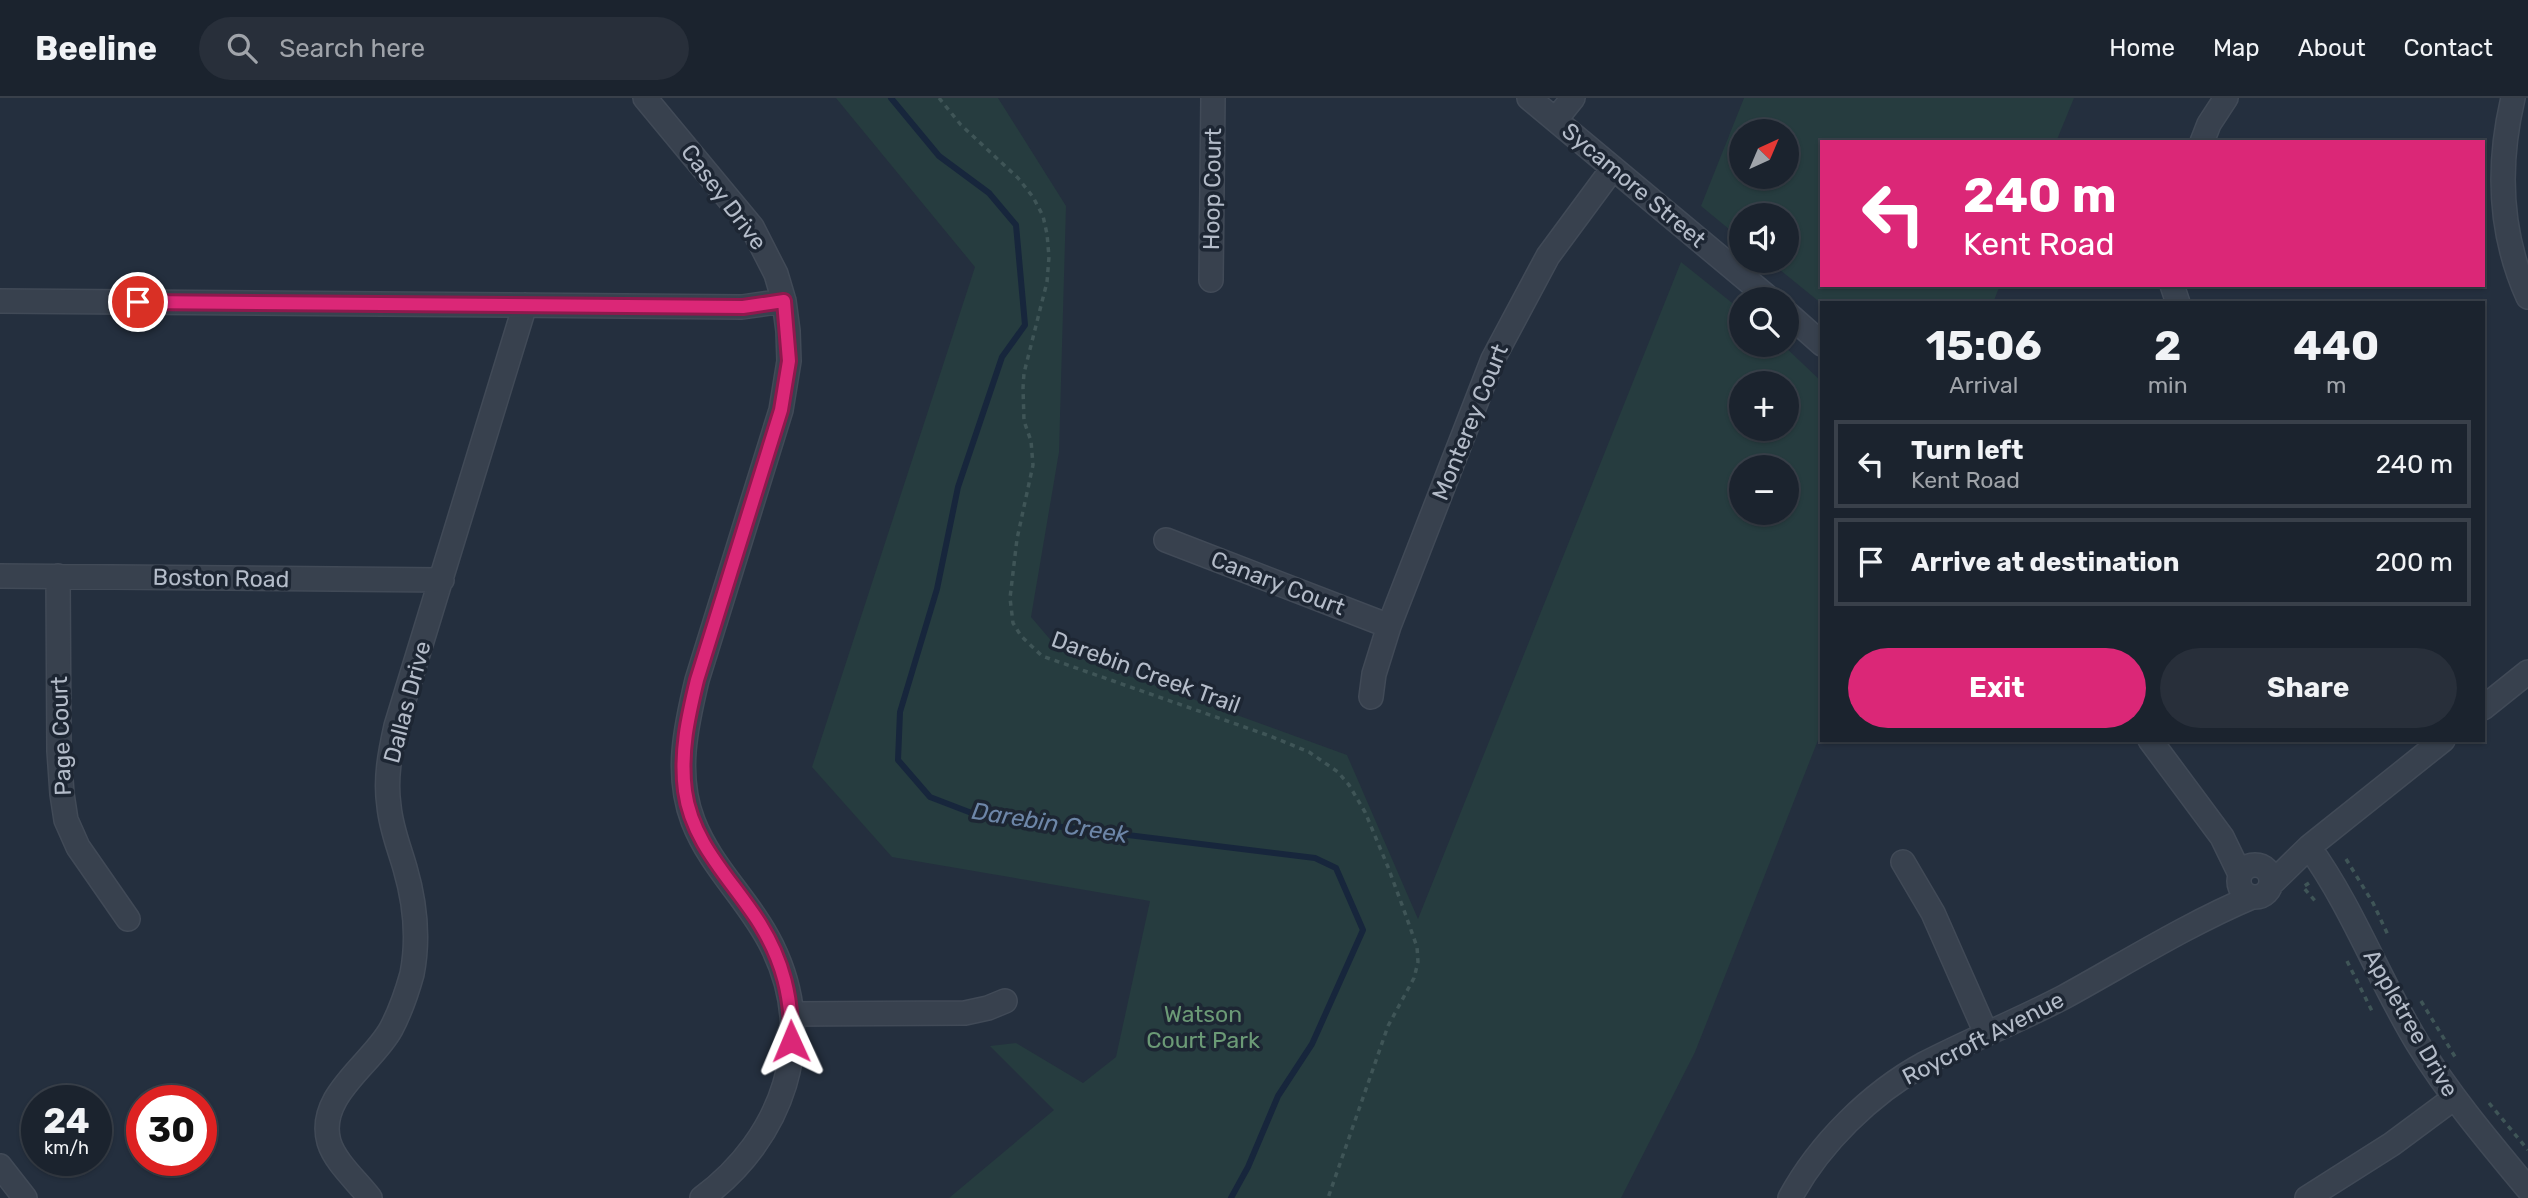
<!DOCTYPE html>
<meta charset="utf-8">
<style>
:root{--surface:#1b232e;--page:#282f3a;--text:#f1f3f6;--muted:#a0a4aa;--line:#39404a;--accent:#db2777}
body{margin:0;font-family:Rubik,sans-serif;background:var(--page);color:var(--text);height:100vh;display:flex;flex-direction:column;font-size:26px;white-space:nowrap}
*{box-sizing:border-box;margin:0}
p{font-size:23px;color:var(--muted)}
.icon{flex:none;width:38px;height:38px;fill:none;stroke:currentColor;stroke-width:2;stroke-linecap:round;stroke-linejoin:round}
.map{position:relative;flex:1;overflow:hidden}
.side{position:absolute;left:1820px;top:203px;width:665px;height:441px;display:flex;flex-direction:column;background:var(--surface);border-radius:0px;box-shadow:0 2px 5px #0004,0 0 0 2px var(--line)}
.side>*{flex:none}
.hud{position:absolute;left:1820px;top:42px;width:665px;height:147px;border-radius:0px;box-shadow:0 2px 5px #0004,0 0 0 2px var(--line);background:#db2777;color:#fff;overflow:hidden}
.needle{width:46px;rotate:44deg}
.fabs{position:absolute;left:1729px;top:21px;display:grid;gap:14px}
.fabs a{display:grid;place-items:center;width:70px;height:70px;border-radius:50%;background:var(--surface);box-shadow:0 2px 5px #0004,0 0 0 2px var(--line);font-size:35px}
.speed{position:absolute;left:21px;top:987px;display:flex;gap:14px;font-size:35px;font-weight:700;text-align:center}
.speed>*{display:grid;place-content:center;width:91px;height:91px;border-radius:50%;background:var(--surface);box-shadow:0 2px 5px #0004,0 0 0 2px var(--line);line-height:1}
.speed small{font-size:18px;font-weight:400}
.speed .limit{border:10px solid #d22;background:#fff;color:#111}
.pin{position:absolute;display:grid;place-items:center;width:60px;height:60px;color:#fff;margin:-30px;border:4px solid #fff;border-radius:50%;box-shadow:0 2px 7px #0007}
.me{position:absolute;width:77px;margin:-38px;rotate:359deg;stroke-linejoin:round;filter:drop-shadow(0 0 5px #0008)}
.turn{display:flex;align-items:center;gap:24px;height:147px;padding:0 28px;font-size:32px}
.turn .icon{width:91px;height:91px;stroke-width:2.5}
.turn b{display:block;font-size:49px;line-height:60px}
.eta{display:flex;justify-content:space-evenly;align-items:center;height:119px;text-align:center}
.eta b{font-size:42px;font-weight:700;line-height:49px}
.action{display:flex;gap:14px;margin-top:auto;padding:14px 28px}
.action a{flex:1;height:80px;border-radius:42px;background:var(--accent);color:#fff;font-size:28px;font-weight:700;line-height:80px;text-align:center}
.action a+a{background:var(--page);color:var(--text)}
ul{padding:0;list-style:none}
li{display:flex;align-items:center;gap:21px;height:88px;margin:0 14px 10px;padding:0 14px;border:4px solid var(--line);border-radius:0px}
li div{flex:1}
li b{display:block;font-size:26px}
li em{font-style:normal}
header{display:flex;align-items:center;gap:42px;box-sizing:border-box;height:98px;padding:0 35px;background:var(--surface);border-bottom:2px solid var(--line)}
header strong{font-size:33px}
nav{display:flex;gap:38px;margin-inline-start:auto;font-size:24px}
.search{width:490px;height:63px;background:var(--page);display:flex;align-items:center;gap:18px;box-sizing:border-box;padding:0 24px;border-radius:38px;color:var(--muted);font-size:26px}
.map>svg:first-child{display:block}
.green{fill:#263c3f;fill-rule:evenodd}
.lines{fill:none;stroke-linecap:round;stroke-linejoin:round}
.stream{stroke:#17263c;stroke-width:6}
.minor-casing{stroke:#414a57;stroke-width:26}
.path{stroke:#3f5557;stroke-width:3.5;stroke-dasharray:5 5;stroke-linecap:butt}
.minor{stroke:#38414e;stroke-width:23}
.route-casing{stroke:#8e194d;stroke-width:18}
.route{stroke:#db2777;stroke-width:12}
.labels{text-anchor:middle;stroke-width:7;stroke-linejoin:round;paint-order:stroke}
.street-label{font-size:23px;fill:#b4bcc9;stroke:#1d2633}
.park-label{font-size:23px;fill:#6b9a76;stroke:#1d2633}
.water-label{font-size:24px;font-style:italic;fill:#6d86a8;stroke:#1d2633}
</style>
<header>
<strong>Beeline</strong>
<div class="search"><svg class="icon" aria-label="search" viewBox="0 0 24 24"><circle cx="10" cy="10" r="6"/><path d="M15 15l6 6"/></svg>Search here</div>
<nav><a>Home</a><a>Map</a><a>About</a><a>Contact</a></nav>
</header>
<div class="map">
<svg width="2528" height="1100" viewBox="0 0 2528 1100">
<rect width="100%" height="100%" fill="#242f3e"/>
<path class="green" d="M836 0H998L1066 108 1059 354 1031 519 1060 553 1347 657 1418 821 1681 164 1741 212V247H1783L1822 284V632L1695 954 1621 1100H949L1054 1012 990 948 1016 945 1083 985 1116 959 1150 803 892 759 812 669 975 169ZM1741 285H1787V331H1741ZM1741 369H1787V415H1741Z
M1744 0H2074L2056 44H1822V187H2000L1993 205 1822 206 1769 163H1787V117H1741V141L1701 108ZM1741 33H1787V79H1741Z"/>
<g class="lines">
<path class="stream" d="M891 0 939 58 989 95 1016 127 1025 227 1002 259 958 389 937 491 900 614 898 662 930 699 982 719 1315 760 1336 770 1363 832 1312 946 1278 998 1248 1069 1231 1100"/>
<defs>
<path id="minor" d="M645 0 752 129 776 176 784 203 788 233 789 263 781 312 697 582C686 628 675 676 693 723 711 770 750 803 772 848 818 941 783 1040 702 1100
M1529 0 1770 201
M2513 0C2497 68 2499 135 2528 199
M1556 21 1573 0
M2202 44 2209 26 2226 0
M1211 182 1213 0
M2172 187 2178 205
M0 203 742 209 784 203
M1787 215 1822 246
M1166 442 1389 528
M0 478 442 482
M58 478 59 653 62 696 66 722 78 749 128 821
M1371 599 1374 576 1389 528 1493 261 1548 158 1613 70
M2483 610 2528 574
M2150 642 2222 739 2240 776
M2309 749C2353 810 2379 882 2418 946 2450 998 2489 1044 2528 1091
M1903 764 1933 815 1986 935
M2239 783a16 16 0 1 1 32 0a16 16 0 1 1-32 0Z
M2271 786 2309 749 2443 642
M792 916 965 915 988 910 1005 903
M0 1068 25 1100
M370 1100C357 1083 335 1064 329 1044 316 998 372 966 391 931 400 914 407 894 412 876 419 840 415 804 405 770 399 749 391 730 389 708 385 681 390 655 396 628L525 207
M1790 1100C1819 1046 1871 995 1924 966 1970 942 2018 923 2064 899 2126 865 2186 827 2252 799
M2307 1100 2392 1046 2454 1000"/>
</defs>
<use href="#minor" class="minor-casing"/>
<path class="path" d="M939 0 961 27 1018 80 1033 99 1043 118 1047 136 1049 159 1047 184 1024 275 1023 290 1024 323 1031 343 1033 367 1017 441 1010 500 1013 525 1021 538 1042 558 1270 638 1309 654 1338 674 1349 687 1365 714 1388 769 1405 815 1417 849 1418 864 1414 880 1388 928 1328 1100
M2346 761 2373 805 2388 837
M2309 785 2303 789 2316 804
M2347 863 2372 913
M2421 903 2457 962
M2489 1005 2528 1052"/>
<use href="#minor" class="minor"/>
</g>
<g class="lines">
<defs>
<path id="route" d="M138 204 743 209 784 203 789 263 781 312 697 582C688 619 680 654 685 693 692 746 733 783 760 826 783 863 792 900 791 943"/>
</defs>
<use href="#route" class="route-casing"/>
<use href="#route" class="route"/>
</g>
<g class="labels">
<g class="street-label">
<text transform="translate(1634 87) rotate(40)" y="8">Sycamore Street</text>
<text transform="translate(1212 91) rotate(-89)" y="8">Hoop Court</text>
<text transform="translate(724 99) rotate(53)" y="8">Casey Drive</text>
<text transform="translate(1470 324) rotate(-68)" y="8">Monterey Court</text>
<text transform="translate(221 480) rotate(1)" y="8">Boston Road</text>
<text transform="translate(1278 485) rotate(21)" y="8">Canary Court</text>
<text transform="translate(1146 574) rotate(20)" y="8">Darebin Creek Trail</text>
<text transform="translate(407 604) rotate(-75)" y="8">Dallas Drive</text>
<text transform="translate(61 638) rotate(-92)" y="8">Page Court</text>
<text transform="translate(2411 925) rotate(60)" y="8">Appletree Drive</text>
<text transform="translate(1983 940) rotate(-27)" y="8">Roycroft Avenue</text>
</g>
<g class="park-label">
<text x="1203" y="924">Watson<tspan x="1203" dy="26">Court Park</tspan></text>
</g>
<g class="water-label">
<text transform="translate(1050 725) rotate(9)" y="8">Darebin Creek</text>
</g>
</g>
</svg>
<div class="fabs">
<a><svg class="needle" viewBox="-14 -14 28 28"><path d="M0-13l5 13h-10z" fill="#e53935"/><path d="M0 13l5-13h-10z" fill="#a0a4aa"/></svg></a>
<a><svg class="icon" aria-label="sound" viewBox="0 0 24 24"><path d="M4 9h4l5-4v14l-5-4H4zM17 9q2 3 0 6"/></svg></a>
<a><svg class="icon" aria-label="search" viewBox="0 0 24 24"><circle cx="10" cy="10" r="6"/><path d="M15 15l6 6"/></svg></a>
<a>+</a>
<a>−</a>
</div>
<div class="speed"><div>24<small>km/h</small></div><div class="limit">30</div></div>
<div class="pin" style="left:138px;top:204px;background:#d93025"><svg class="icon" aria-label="arrive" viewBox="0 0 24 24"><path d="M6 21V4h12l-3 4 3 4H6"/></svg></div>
<svg class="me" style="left:791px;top:943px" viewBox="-20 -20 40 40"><path d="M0-17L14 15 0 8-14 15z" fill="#db2777" stroke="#fff" stroke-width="4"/></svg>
<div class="hud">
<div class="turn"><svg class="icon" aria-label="left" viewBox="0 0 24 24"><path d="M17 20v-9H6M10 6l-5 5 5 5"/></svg><div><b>240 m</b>Kent Road</div></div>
</div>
<section class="side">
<div class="eta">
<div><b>15:06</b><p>Arrival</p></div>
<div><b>2</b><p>min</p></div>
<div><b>440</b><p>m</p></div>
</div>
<ul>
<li><svg class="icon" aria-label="left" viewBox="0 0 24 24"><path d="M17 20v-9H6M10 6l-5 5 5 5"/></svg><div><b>Turn left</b><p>Kent Road</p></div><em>240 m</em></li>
<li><svg class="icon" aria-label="arrive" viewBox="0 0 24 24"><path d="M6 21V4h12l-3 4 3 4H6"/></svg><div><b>Arrive at destination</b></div><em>200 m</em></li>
</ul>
<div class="action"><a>Exit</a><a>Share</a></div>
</section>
</div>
